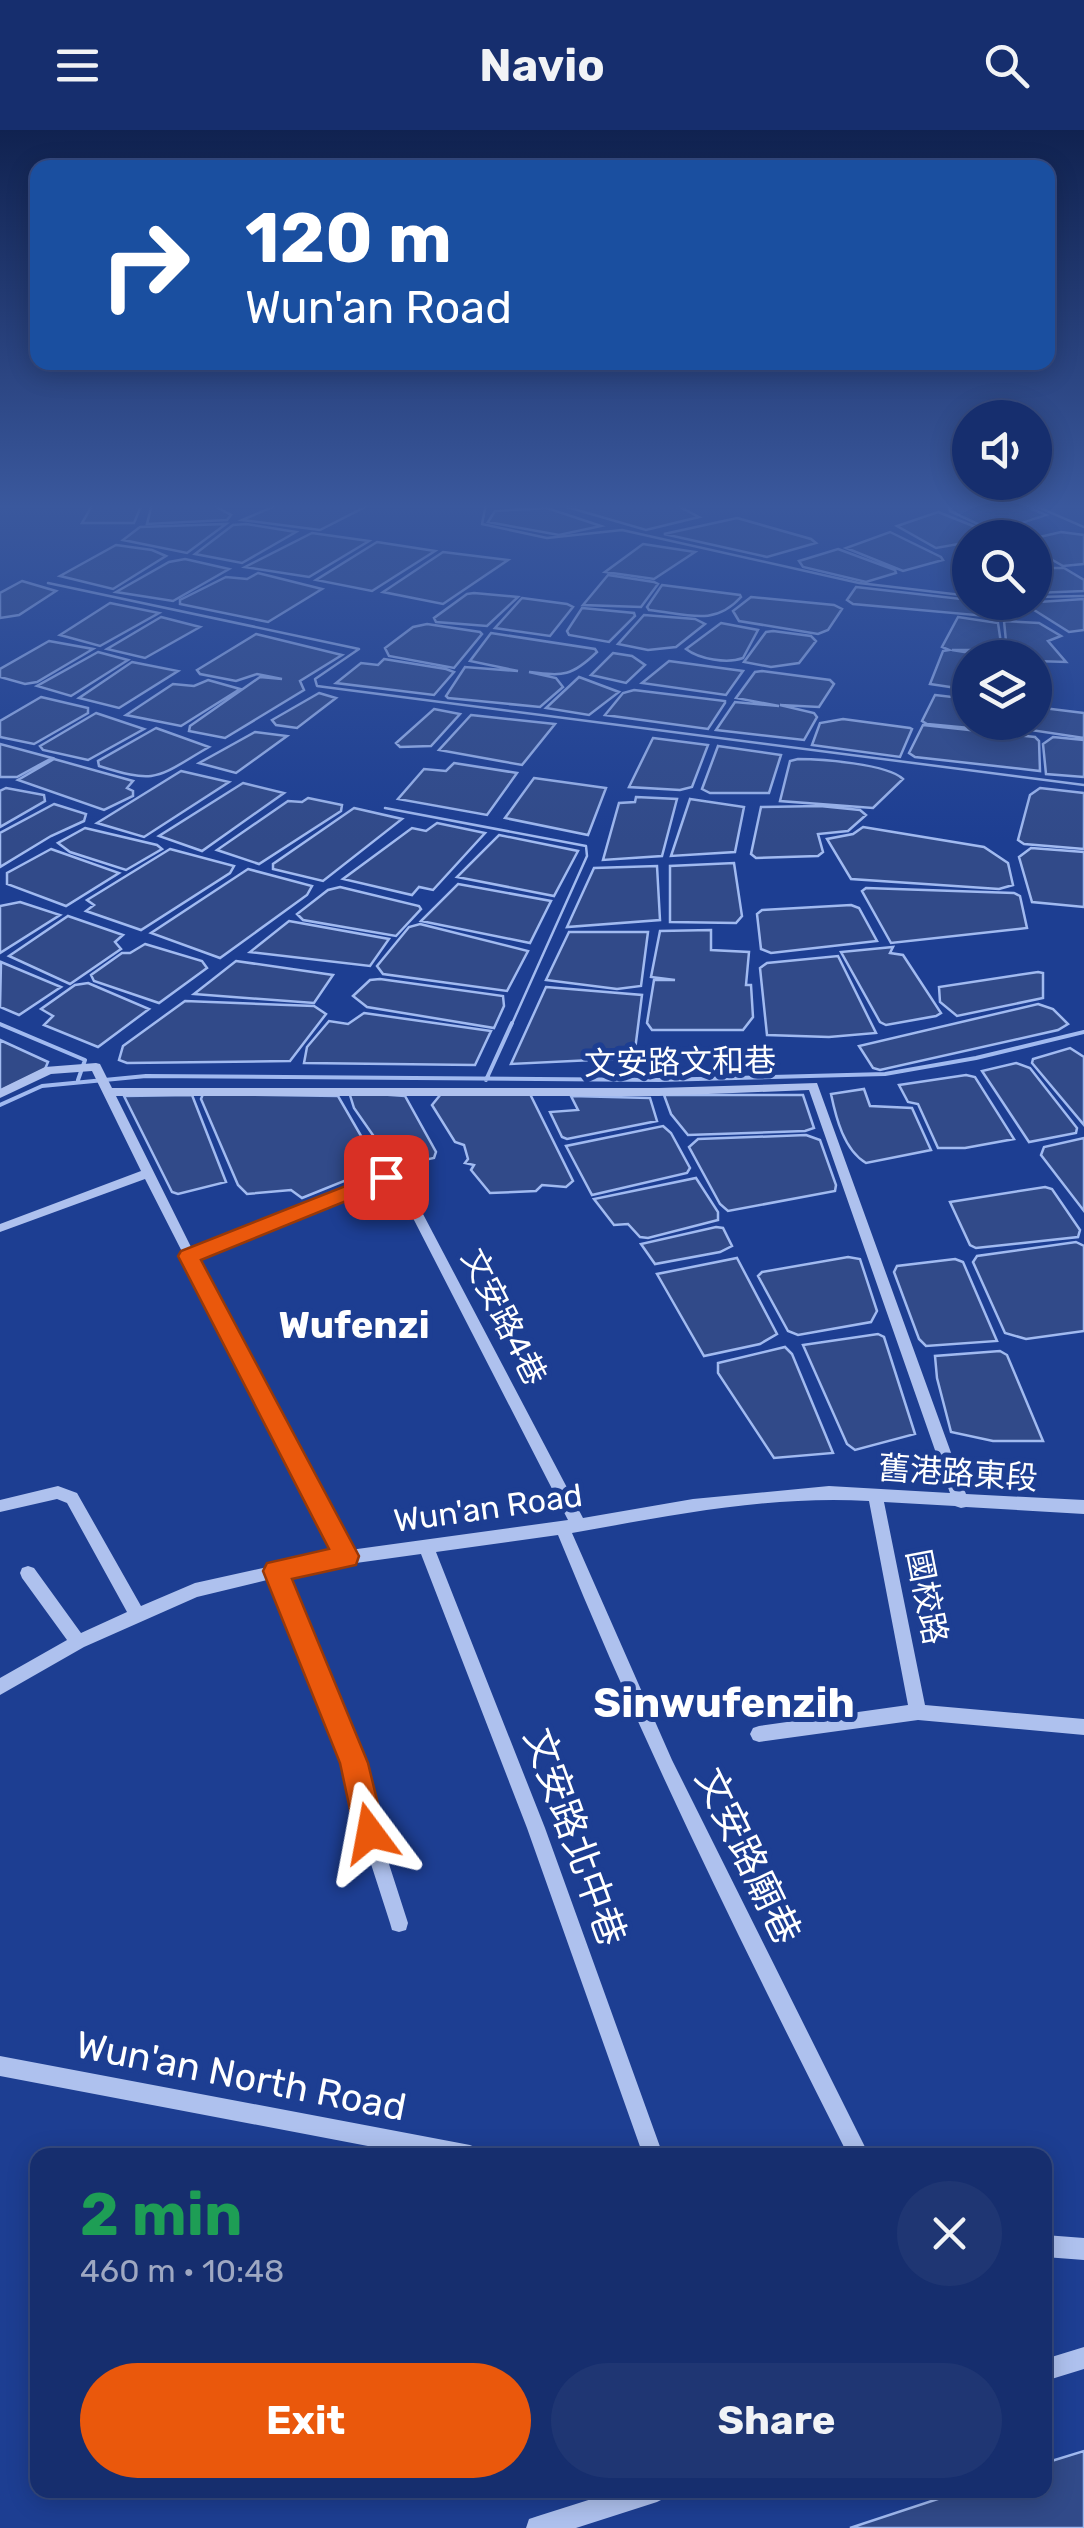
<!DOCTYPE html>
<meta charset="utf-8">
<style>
:root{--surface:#162e6e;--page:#1f3673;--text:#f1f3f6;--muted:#9ea8c2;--line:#354a81;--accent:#ea580c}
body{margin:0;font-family:Rubik,"Noto Sans TC",sans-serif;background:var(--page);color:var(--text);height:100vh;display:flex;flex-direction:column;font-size:38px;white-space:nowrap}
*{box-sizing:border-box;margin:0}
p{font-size:32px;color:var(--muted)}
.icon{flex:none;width:55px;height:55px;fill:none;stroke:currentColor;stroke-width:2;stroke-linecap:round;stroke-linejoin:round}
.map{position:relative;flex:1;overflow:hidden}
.side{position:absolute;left:30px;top:2018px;width:1022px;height:350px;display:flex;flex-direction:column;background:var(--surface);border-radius:20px;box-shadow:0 5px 25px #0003,0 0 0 2px var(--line)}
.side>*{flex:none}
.banner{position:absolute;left:30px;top:30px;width:1025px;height:210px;border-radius:20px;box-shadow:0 5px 25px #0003,0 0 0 2px var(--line);background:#1a4fa0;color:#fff;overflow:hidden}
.controls{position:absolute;left:952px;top:270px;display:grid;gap:20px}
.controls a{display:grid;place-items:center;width:100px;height:100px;border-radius:50%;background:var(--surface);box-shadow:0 5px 25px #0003,0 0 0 2px var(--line);font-size:50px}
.pin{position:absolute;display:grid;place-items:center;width:85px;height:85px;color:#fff;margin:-42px;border-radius:20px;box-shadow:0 5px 15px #0006}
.me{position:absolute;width:110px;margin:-55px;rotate:347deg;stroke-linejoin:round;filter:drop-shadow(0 0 8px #0008)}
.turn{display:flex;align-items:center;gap:35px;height:210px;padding:0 50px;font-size:45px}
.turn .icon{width:130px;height:130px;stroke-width:2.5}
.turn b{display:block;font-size:70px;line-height:85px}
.round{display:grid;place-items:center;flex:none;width:105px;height:105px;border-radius:52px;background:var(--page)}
.head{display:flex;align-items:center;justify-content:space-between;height:170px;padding:0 50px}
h1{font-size:60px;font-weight:700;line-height:75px;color:#1e9e55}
.cta{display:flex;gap:20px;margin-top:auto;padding:20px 50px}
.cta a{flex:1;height:115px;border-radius:60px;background:var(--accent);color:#fff;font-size:40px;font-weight:700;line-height:115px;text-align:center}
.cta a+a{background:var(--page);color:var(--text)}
header{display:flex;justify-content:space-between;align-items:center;height:130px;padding:0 50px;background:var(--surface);font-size:45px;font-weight:700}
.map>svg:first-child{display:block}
.water{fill:#314a89;stroke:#a1baf0;stroke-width:2.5}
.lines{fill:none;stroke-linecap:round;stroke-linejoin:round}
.stream-far1{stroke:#a1baf0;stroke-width:2.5}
.stream{stroke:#a1baf0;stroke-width:4}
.minor{fill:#aec1ee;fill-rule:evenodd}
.route{fill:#ea580c;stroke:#983908;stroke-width:2.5}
.labels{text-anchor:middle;stroke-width:10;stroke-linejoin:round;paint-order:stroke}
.street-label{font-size:32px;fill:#fff;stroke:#1d3e92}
.quarter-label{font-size:38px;font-weight:bold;fill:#fff;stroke:#1d3e92}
.near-street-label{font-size:38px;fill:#fff;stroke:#1d3e92}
.near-neighbourhood-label{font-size:42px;font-weight:bold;fill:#fff;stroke:#1d3e92}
</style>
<header><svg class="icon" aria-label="menu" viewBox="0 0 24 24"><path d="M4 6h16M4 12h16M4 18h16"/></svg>Navio<svg class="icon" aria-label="search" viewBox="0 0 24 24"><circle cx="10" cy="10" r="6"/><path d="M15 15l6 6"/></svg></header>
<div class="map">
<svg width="1084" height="2398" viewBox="0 0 1084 2398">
<rect width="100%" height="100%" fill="#1d3e92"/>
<path class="water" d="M93 374H142L134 393H82Z
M152 374H211L231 385 227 390 147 394Z
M280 374H367L369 375 320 400 242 390Z
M584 374H674L699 387 646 400 567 377Z
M963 374H1019L1046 385 995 402 950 381 949 378Z
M547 378 601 396 559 405 488 392 495 381Z
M938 382 991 403 990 407 970 408V412L936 418 897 396Z
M737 388 811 409 816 413 767 427 664 404Z
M226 394 187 423 123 410 140 397Z
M246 394 296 402 242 433 195 424 233 395Z
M890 402 941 427 943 430 903 441 846 418Z
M1061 402 1084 405V434L1063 436 1035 420V408Z
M312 403 369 411 309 447 245 437Z
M377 412 435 421 372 461 316 450Z
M643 414 695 422 654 449 605 442Z
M116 415 152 420 166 426 113 459 60 446Z
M838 419 895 440 896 443 866 452 803 437 799 431Z
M443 422 508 430 443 474 383 462Z
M185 429 229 439 173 471 116 462 169 432Z
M1052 438H1064L1084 450V461L1035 463V441Z
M258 443 322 459 268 492 180 474V470L226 447 247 449Z
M608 445 654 452 658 454 641 477 583 475Z
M22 451 56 461 19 485 0 488V463Z
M662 455 740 465 741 467C714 497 687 484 649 480L647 477Z
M856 457 997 473V487L853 474 847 470Z
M474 463 518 467 487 496 436 492 434 488 467 464Z
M751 467 834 475 842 479 828 500 818 504 739 491 733 481Z
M522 468 567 474 573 477 550 506 495 498Z
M1084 469V500L1069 502 1023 473Z
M110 473 159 483 100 516 60 505Z
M582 478 634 483 635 486 609 512 569 505 567 501Z
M644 485 695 489 705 494 676 517 648 520 618 514Z
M161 487 200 497 145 528 107 519Z
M958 487 998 493 1002 520H952L996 527 970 528V560L930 554 943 521 949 520 942 517Z
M1004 491 1039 493 1061 506 1048 511 1066 532 1035 531 1007 521Z
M721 493 758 500 743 528C727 534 699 529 686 519Z
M427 494 480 502 482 504 454 538 389 526 385 518 413 497Z
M773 501 811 506 816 511 799 533 771 537 744 532 766 502Z
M491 503 595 519 597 522C571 547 564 546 529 542L556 548 563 557 540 577 448 568 446 566 465 537 518 541 470 531Z
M256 504 342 525 300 551 304 560 225 608 189 601 190 596 260 547 282 549 257 544 236 551 200 544 197 540Z
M49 511 93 519 37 552 25 554 0 547V539Z
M98 522 128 530 71 566 37 556Z
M613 523 632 526 645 535 626 553 591 545Z
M384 529 446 539 454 542 434 565 336 553 361 533 378 535Z
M669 531 743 541 726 565 642 553Z
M132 532 178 541 119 578 79 568Z
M762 541 830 550 834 554 819 577 780 575 814 583 817 587 804 610 716 600 735 572 779 576 736 568 755 542Z
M579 547 619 562 589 585 546 578Z
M208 550 240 559 181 596 126 585 173 554 194 556Z
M634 560 725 571V573L708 599 605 585 623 563Z
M319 563 336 568 297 598 276 595 272 590Z
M935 565 970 569V592L1011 594 991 600 927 594 922 591Z
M41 567 88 578V583L34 614 0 607V591Z
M1035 577 1084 583V608L1024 599V593L1035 592Z
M434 579 460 584 431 616 400 617 396 613Z
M96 583 144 599 88 630 43 620 40 616Z
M471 585 555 594 522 635 439 620Z
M843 589 910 598 912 599 900 627 812 615 820 593Z
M923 595 1035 607 1039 611 1040 641 915 627 909 623Z
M156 598 209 617C157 647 159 655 99 636L98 631Z
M255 602 287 606 236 643 199 633Z
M1053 607 1084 610V647L1046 644 1043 614Z
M653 608 708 615 692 657 680 660 629 657Z
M0 614 52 628 17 647H0Z
M718 616 781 625 769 663H710L702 659Z
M54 629 133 651 127 658 133 661V666L104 680 18 650Z
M798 629C821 629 888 634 903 649L873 678 780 671 790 631Z
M454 633 517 643 487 685 398 669 424 639 446 641Z
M181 641 229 652 144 707 97 693Z
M534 648 606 658 588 705 505 688Z
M243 653 284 663 202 721 159 706Z
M6 658 44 665 45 671 0 697V661Z
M1040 658 1084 663V719L1024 714 1018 710 1030 665Z
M636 667 677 669 662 726 603 730 619 673 635 672Z
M308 668 342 675 341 681 259 734 217 720 288 671 302 672Z
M690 669 744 677 735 722 671 726Z
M54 674 86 684 84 691 51 706 0 737V703Z
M820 676 860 680 866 685 848 701 818 704 823 722 818 726 756 728 751 724 761 677Z
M354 678 402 689 323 751 273 739V734Z
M437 693 485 703 433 760 419 757 412 765 343 749 412 698 426 701Z
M863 697 984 717 1008 733 1013 755 999 759 851 749 827 709 853 704Z
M85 698 157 715 162 719 126 740 70 722 58 713Z
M499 705 578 721 554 766 457 747Z
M1031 718 1084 722V777L1032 772 1019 727Z
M51 719 119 743 66 776 7 754V743Z
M170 719 234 736 230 743 141 800 86 781 94 775 87 770Z
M734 733 742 786 736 793 670 792V736Z
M657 736 660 790 567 797 594 738Z
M248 739 312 756 307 765 220 828 151 803Z
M458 754 551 771 530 813 421 791Z
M340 757 419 776 421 779 396 806 303 790 297 784 328 760Z
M866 758 1014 763 1020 766 1027 798 891 813 862 761Z
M20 772 60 785 0 823V776Z
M851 775 859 778 877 811 771 823 761 819 757 784 762 780Z
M68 786 123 805 115 812 121 819 70 854 9 826Z
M289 791 389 809 370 836 250 822Z
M420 794 528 821 507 861 383 844 377 836 409 797Z
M711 800V820L749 822 746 855H751L753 887 743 900H652L647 893 654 850H675L651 847 660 801Z
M569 802H648L641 856 617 859 546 850Z
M145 814 202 831 207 838 159 873 94 851 91 845 122 823H130Z
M893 817 890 823 903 825 941 883 936 886 886 895 880 892 841 822Z
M838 826 876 903 829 907 767 905 760 838 767 833Z
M236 831 333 845 314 873 194 864Z
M1 832 61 857 19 885 0 877Z
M1038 842 1043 843V868L957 886 940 872 939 857Z
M380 849 503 866 504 876 494 898 367 877 353 866 370 850Z
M88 853 149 879 98 917 44 895 53 886 41 879 75 855Z
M546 857 642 865 634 928 511 934Z
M185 871 314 876 326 884 290 931 127 933 119 930 123 916Z
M1038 874 1053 879 1068 894 1058 900 880 940 873 938 859 916Z
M364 883 491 901 475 935 304 933 307 917 329 891 348 894Z
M0 910 48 932 45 939 0 961Z
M1070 918 1084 927V995L1032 933 1033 929Z
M1016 933 1030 938 1077 998 1076 1003 1029 1012 982 941Z
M966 945 975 947 1014 1009 965 1018H938L918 974 908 972 899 955Z
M864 959 870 976 912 978 931 1020 866 1033C844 1020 836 988 831 964Z
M349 962 405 966 436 1022 434 1028 400 1035 391 1031 354 978Z
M203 964 338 966 379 1037 302 1068 291 1060 247 1064 238 1055 201 969Z
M441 964H530L573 1051 566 1057 542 1055 536 1061 490 1063 471 1040 474 1035 465 1033 468 1029 464 1015 455 1012 432 975Z
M192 965 226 1052 178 1064 172 1062 124 966Z
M664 965H803L814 998 805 1001 688 1005 671 984Z
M571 966 650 968 657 991 567 1009 562 1007 550 982 578 980Z
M663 996 671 1003 690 1038 687 1043 592 1065 566 1016Z
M806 1005 820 1010 836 1055 835 1061 728 1081 720 1074 689 1017 698 1009Z
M1084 1008V1081L1041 1025 1044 1017Z
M696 1048 718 1082V1090L648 1108 640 1107 628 1094 614 1095 594 1069Z
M1045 1057 1052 1059 1080 1100 1078 1107 976 1118 970 1115 950 1072Z
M716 1097 723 1098 732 1116 720 1122 655 1134 641 1114Z
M1076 1112 1084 1116V1201L1026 1209 1005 1203 973 1132 977 1126Z
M848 1127 860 1129 877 1181 871 1192 798 1205 788 1201 758 1146 762 1142Z
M737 1128 777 1204 760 1214 704 1226 657 1144Z
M955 1129 963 1132 997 1211 926 1216 919 1209 894 1142 897 1136Z
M878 1204 884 1207 915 1304 855 1320 847 1314 803 1215Z
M785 1217 792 1224 833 1323 774 1328 718 1243V1233Z
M1000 1221 1007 1225 1043 1311H993L951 1302 937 1248 935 1226Z
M1084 2321V2398H850L965 2360H1045V2333Z"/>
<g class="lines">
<path class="stream-far1" d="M486 374 482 394 547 408 622 400 859 453 970 466
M1031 374 1084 397
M48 453 359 519 315 549 317 556 1084 655
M1035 467 1084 466
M385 678 586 716 587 726 511 896
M0 894 4 896"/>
<path class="stream" d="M0 894 85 930 78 950
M486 950 512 893
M0 975 42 956 146 946 659 950 885 944 976 928 1084 902"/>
<path class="minor" d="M96 933 100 934 112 958H659L817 953 966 1364 1084 1370V1384L966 1377 961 1378 955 1376 884 1372 925 1575 1084 1589V1605L918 1590 759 1612 753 1610 750 1604 753 1598 759 1596 908 1575 869 1371C770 1365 669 1386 572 1403L672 1630 869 2025H848C745 1821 644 1617 558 1405L436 1422 545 1698 663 2025H643L527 1698 421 1424 320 1438 286 1446 363 1633 379 1703 408 1793 406 1800 399 1802 392 1800 390 1793 361 1703 345 1633 271 1449 197 1467 84 1517 0 1565V1548L67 1510 22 1448 20 1443 22 1438 28 1436 34 1438 81 1503 127 1482 67 1373 57 1369 0 1382V1370L58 1356 77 1363 141 1476 195 1453 335 1422 145 1049 0 1102V1094L141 1041 92 941 51 944 0 968V959L45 937ZM809 960 950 1363 829 1356 693 1369 583 1388 403 1046 382 1044 192 1119 116 966H659ZM387 1051 395 1053 568 1390 350 1420 197 1128Z
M0 1926 470 2015 477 2018 480 2025H415L0 1946Z
M1045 2105 1084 2108V2130L1045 2127Z
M1084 2217V2239L1045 2251V2229Z
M620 2360H669L665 2368 657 2372 576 2398H526L529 2389 538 2386Z"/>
</g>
<linearGradient id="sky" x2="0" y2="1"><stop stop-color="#102250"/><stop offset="0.53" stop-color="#3a589d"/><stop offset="1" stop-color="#3a589d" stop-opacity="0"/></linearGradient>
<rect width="1084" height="710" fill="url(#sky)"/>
<path class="route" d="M386 1040 393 1042 396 1047 393 1052 201 1130 359 1426 356 1435 292 1449 368 1633 385 1703 381 1713 370 1718 359 1713 355 1703 340 1633 263 1441 267 1433 329 1419 178 1126 181 1121Z"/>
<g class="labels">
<g class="street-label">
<text transform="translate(680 932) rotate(-1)" y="11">文安路文和巷</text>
<text transform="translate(504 1187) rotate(63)" y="11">文安路4巷</text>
<text transform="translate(958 1343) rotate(4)" y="11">舊港路東段</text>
<text transform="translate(488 1378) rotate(-8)" y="11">Wun'an Road</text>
<text transform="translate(927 1467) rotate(79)" y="11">國校路</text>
</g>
<g class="quarter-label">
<text x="354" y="1208">Wufenzi</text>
</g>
<g class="near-street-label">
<text transform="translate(575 1707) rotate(70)" y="13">文安路北中巷</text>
<text transform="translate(748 1726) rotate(64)" y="13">文安路廟巷</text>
<text transform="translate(241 1946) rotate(11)" y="13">Wun'an North Road</text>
</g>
<g class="near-neighbourhood-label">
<text x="724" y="1587">Sinwufenzih</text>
</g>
</g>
</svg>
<div class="controls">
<a><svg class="icon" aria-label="sound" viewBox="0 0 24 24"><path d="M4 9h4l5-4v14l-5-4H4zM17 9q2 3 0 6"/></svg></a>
<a><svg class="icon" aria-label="search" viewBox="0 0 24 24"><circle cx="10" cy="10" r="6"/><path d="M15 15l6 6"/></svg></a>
<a><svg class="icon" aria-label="layers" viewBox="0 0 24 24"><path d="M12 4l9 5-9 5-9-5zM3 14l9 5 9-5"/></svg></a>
</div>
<div class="pin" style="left:386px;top:1047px;background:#d93025"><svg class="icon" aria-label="arrive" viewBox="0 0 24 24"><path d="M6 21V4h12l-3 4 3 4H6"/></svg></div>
<svg class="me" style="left:370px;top:1703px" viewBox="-20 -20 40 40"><path d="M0-17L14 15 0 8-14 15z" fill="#ea580c" stroke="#fff" stroke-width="4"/></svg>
<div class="banner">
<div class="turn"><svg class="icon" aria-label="right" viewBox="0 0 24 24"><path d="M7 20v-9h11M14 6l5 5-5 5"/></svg><div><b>120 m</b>Wun'an Road</div></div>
</div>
<section class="side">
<div class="head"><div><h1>2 min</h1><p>460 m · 10:48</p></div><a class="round"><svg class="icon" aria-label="close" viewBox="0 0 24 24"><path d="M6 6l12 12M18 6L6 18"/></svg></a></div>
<div class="cta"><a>Exit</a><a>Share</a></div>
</section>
</div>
